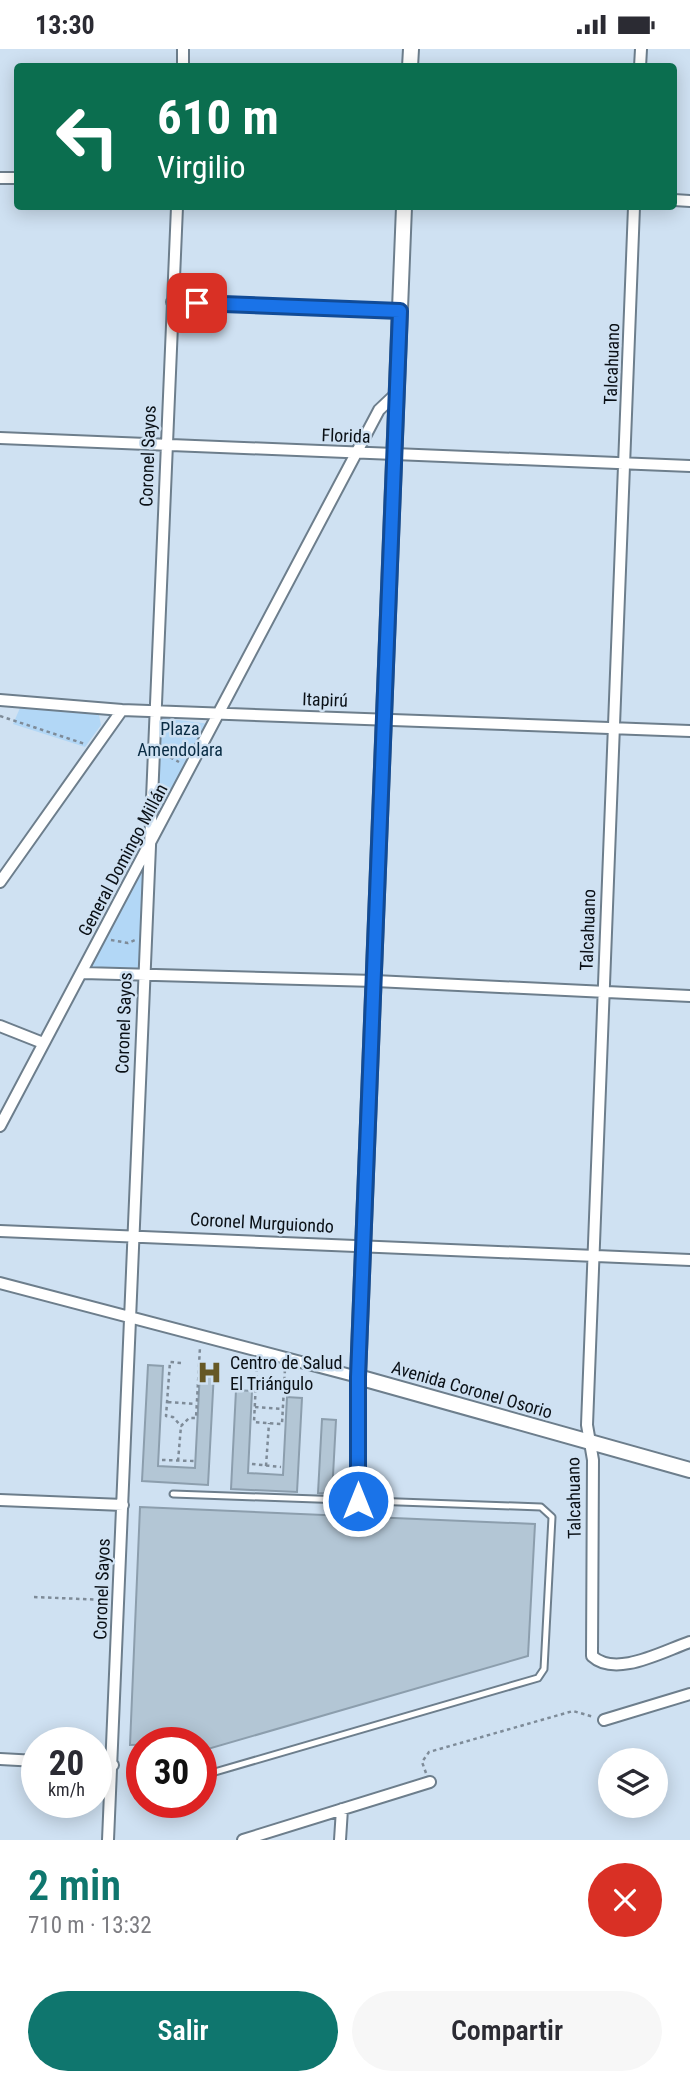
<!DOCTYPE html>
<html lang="es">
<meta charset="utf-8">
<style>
:root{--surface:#fff;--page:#f7f7f7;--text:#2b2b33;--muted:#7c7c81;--accent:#0f766e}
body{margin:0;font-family:"Roboto Condensed",sans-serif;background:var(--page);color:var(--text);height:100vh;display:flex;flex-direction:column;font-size:26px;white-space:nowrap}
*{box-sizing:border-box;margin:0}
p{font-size:23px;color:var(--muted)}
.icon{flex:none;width:38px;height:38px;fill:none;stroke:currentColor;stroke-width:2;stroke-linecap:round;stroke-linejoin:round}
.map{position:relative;height:1791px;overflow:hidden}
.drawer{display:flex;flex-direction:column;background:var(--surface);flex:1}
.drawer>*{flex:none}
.top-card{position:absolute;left:14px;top:14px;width:663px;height:147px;border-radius:7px;box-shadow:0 4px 18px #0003;background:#0b6e4f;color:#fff;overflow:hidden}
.buttons{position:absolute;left:598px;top:1699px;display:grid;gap:14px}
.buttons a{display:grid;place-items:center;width:70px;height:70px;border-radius:50%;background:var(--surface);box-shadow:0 4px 18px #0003;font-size:35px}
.speed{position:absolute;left:21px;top:1678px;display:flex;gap:14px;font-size:35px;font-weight:700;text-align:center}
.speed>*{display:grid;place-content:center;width:91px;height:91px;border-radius:50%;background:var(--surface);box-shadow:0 4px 18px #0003;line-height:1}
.speed small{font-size:18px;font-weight:400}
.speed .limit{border:10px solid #d22;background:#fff;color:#111}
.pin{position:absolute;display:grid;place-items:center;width:60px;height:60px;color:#fff;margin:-30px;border-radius:14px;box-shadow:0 4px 10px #0006}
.me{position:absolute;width:77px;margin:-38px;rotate:0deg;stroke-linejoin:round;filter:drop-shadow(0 0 5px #0008)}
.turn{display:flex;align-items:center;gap:24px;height:147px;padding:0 28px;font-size:32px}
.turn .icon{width:91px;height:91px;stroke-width:2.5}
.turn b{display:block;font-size:49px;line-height:60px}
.round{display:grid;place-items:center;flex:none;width:74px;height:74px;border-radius:37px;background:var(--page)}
.overview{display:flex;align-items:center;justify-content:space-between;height:119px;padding:0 28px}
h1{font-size:42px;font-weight:600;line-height:52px;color:var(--accent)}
.action{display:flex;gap:14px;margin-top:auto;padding:14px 28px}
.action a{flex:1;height:80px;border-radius:42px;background:var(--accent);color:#fff;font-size:28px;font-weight:600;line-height:80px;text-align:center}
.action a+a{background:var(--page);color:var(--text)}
.status{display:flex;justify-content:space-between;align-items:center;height:49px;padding:0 35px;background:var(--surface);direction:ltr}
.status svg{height:19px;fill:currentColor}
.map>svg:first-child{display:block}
.green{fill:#b2d7f6}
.building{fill:#b3c6d5;stroke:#8c9ead;stroke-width:2}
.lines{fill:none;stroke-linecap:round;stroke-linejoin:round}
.service-casing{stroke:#6d7e8c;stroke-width:9}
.minor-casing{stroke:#6d7e8c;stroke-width:14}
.tertiary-casing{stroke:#6d7e8c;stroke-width:18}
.path{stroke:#7e8b98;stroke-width:2.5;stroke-dasharray:3.5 3.5;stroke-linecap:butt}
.service{stroke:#fff;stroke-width:5}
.minor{stroke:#fff;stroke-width:10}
.tertiary{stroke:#fff;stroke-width:14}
.route-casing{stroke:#114b97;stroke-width:18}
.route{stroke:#1a73e8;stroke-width:12}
.labels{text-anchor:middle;stroke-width:5;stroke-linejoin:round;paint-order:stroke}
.street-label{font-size:18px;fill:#0a1016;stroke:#cfe1f2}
.park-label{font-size:18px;fill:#092c44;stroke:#cfe1f2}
.poi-label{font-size:18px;fill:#0a1016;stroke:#cfe1f2;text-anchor:start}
</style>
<div class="status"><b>13:30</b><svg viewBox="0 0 49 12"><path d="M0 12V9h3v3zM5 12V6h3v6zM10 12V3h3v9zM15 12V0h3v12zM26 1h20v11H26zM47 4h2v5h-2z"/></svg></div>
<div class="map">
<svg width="690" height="1791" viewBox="0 0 690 1791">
<rect width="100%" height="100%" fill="#cfe1f2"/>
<path class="green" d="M20 659 93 664 99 666 101 676 85 698 13 675Z
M163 669 210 675 149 800 143 925 83 924 149 800Z"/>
<path class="building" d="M148 1316 163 1317 158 1417 195 1419 200 1322 214 1323 208 1436 142 1432Z
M236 1341 252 1342 248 1424 283 1426 287 1348 302 1349 297 1443 231 1440Z
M322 1370 336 1371 332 1445 318 1444Z
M140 1458 535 1475 528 1607 201 1702V1694L130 1696Z"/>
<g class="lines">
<defs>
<path id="service" d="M173 1445 541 1458 552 1468 544 1620 538 1629 201 1727
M138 1747 142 1746"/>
<path id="minor" d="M183 18V0
M640 18 641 0
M0 129H18
M674 151 690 152
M634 158 587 1376 593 1411 592 1607C616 1629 663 1602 690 1593
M172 253 400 262
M0 389 690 417
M0 651 122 661 690 682
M0 833 122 661
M83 924 375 932 690 947
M0 977 43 994
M0 1077 379 361 398 343
M0 1182 690 1211
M0 1234 358 1328V1453
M0 1451 123 1456
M604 1671 690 1645
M0 1710 37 1712
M96 1715 113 1716
M108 1791 177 158
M243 1791 430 1733
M340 1791 342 1760"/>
<path id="tertiary" d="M410 18 411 0
M404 158 358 1328 690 1421"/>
</defs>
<use href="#service" class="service-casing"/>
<use href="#minor" class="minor-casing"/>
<use href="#tertiary" class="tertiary-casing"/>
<path class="path" d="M0 667 85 695
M164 705 179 713
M111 891 128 894 135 891
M257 1312 254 1373 282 1375 285 1320
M181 1314 170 1313 166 1367 173 1368 181 1377 189 1369H196L200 1298
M168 1353 196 1355
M255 1358 283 1360
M162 1411 194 1412
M178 1412 181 1377
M252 1415 281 1418
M266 1417 269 1374
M34 1548 106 1551
M426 1724 422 1713 429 1703 573 1662 594 1668"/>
<use href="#service" class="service"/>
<use href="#minor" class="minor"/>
<use href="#tertiary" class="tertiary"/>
</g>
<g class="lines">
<defs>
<path id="route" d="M197 254 400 262 358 1328V1452"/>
</defs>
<use href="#route" class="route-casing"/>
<use href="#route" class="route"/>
</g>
<defs>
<symbol id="hospital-bare" viewBox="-9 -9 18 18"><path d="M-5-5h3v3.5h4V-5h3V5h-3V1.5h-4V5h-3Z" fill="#665825" stroke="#cfe1f2" stroke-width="2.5" paint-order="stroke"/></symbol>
</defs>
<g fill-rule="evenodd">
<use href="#hospital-bare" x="192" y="1306" width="35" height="35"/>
</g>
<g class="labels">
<g class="street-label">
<text transform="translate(612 315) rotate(-88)" y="6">Talcahuano</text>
<text transform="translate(346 387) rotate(2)" y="6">Florida</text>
<text transform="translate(148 407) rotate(-88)" y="6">Coronel Sayos</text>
<text transform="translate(325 651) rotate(2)" y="6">Itapirú</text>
<text transform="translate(123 811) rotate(-62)" y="6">General Domingo Millán</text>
<text transform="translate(588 881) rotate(-88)" y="6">Talcahuano</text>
<text transform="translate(124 974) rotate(-88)" y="6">Coronel Sayos</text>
<text transform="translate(262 1174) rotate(3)" y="6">Coronel Murguiondo</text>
<text transform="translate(472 1341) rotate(16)" y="6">Avenida Coronel Osorio</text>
<text transform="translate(574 1449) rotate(-91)" y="6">Talcahuano</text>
<text transform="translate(102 1540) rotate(-88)" y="6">Coronel Sayos</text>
</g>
<g class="park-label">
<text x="180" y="686">Plaza<tspan x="180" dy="21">Amendolara</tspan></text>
</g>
<g class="poi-label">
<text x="230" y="1320">Centro de Salud<tspan x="230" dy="21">El Triángulo</tspan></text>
</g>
</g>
</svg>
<div class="buttons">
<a><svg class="icon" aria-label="layers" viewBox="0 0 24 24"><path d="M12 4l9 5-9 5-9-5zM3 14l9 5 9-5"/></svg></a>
</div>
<div class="speed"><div>20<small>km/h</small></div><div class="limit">30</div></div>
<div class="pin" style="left:197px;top:254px;background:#d93025"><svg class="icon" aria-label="arrive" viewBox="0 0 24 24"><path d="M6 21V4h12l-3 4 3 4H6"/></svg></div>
<svg class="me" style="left:358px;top:1452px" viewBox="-20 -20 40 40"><circle r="17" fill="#1a73e8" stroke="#fff" stroke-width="3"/><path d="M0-11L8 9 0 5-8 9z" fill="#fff"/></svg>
<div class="top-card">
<div class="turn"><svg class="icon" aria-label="left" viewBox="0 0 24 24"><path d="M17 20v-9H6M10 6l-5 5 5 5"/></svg><div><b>610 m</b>Virgilio</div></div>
</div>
</div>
<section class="drawer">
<div class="overview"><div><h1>2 min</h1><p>710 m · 13:32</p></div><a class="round" style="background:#d93025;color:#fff"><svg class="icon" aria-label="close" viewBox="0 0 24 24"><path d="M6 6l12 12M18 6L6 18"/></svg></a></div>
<div class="action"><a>Salir</a><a>Compartir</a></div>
</section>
